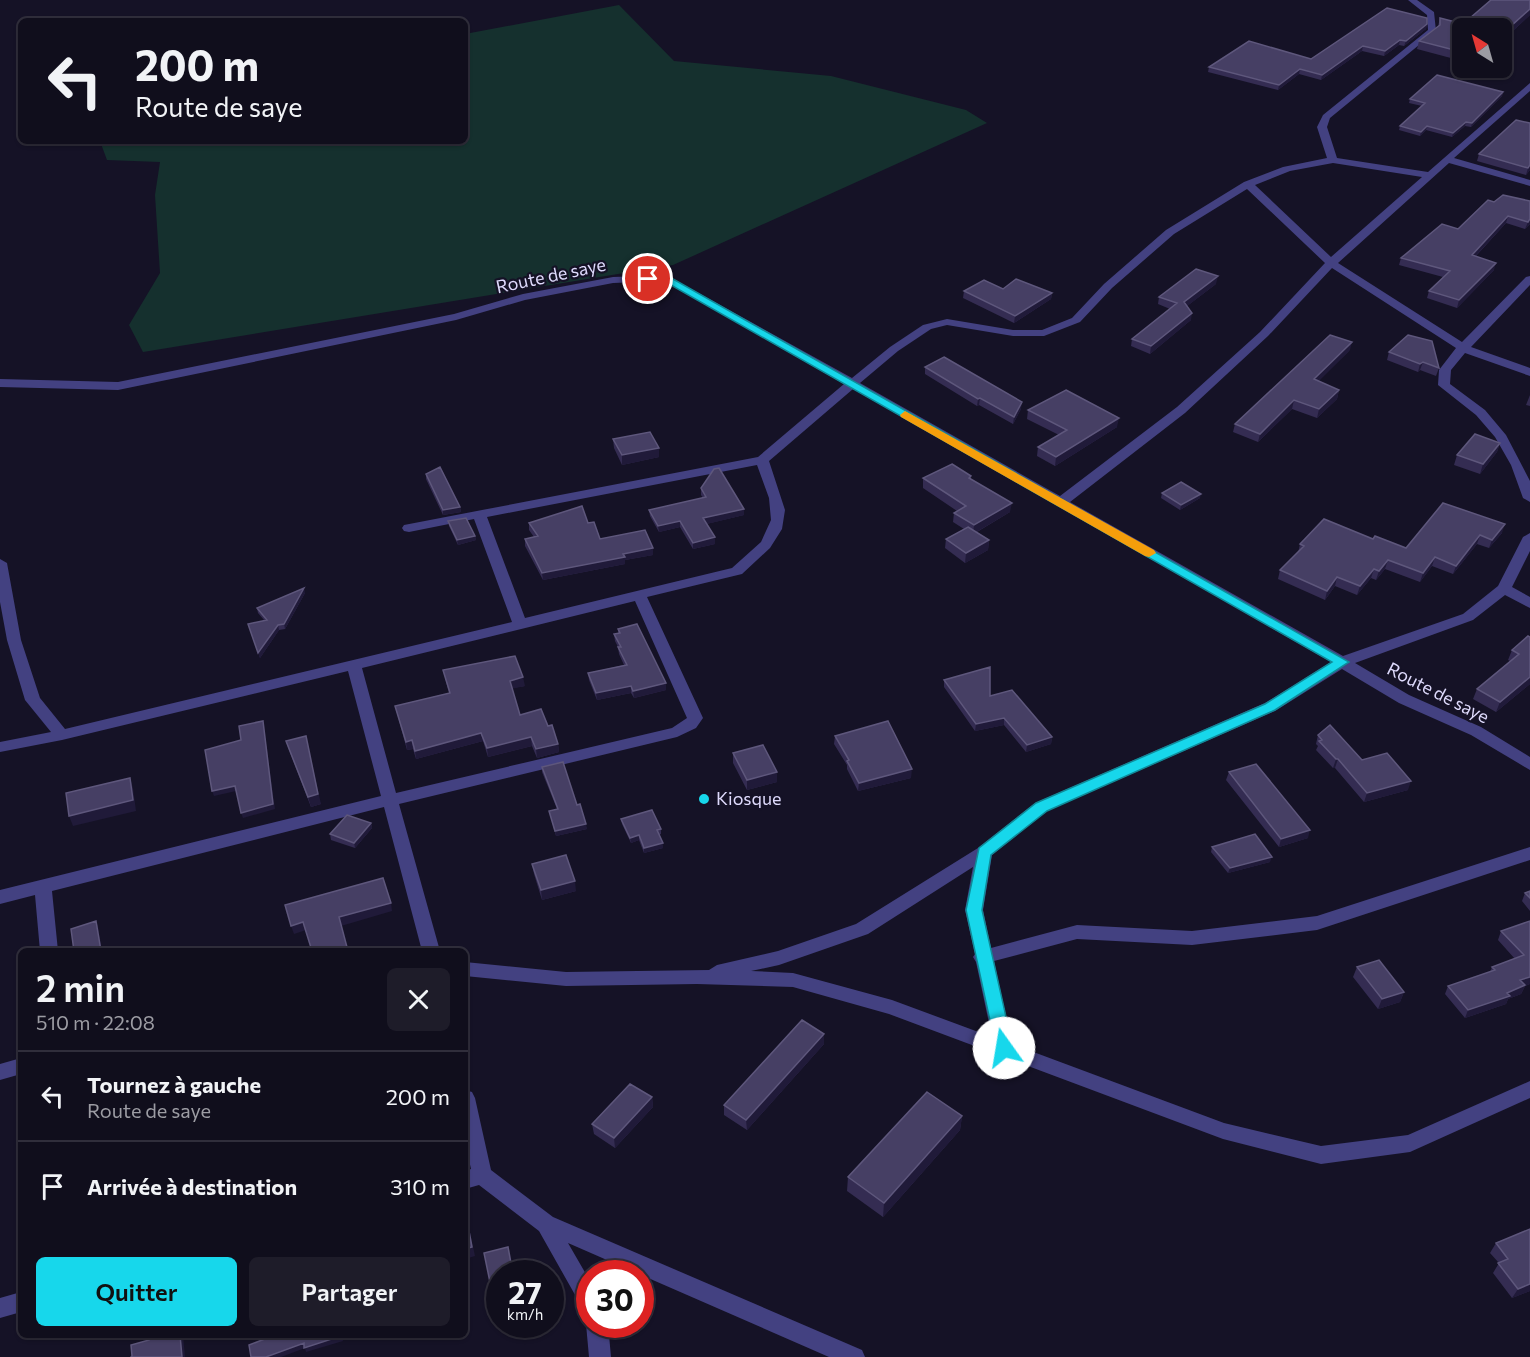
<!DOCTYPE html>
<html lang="fr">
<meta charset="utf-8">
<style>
:root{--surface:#100e1c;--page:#1e1c29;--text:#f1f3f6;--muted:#9c9ca3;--line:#302e3b;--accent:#17d7eb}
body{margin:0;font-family:Commissioner,sans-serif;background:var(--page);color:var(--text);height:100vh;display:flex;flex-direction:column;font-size:22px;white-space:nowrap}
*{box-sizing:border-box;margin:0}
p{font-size:20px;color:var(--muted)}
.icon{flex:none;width:33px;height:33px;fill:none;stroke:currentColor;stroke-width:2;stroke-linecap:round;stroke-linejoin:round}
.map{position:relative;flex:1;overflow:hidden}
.details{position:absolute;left:18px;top:948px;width:450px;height:390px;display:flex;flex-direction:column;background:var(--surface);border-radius:9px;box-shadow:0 2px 4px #0004,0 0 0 2px var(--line)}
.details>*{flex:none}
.banner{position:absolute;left:18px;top:18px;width:450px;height:126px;border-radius:9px;box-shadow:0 2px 4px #0004,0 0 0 2px var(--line);background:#100e1c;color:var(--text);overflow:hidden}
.needle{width:39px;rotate:323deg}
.controls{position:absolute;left:1452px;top:18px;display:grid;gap:12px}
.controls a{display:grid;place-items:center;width:60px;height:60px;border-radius:9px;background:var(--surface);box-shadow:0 2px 4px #0004,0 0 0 2px var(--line);font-size:30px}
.speed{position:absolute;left:486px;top:1260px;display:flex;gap:12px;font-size:30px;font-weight:700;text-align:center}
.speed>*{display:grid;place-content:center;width:78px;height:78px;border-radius:50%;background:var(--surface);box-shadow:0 2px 4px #0004,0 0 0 2px var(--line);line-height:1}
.speed small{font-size:15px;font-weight:400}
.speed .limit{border:9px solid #d22;background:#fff;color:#111}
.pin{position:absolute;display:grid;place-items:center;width:51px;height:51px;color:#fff;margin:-26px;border:3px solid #fff;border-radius:50%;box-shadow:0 2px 6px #0007}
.me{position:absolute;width:66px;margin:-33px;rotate:347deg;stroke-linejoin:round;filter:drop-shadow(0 0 4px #0008)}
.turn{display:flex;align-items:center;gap:21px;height:126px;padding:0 18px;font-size:27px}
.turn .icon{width:78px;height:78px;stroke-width:2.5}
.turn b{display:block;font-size:42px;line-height:51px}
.round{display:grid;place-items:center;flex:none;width:63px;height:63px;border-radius:9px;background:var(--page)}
.summary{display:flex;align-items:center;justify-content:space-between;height:102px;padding:0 18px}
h1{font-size:36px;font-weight:600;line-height:45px}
.action{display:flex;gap:12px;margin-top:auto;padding:12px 18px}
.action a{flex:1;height:69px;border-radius:9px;background:var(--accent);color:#111;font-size:24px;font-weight:600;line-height:69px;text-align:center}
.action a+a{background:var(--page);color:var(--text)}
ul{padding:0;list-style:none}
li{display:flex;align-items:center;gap:18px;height:90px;padding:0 18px;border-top:2px solid var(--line)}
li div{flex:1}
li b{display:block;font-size:22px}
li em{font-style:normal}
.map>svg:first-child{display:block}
.green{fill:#15302e}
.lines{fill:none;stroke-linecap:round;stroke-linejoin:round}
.minor{fill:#434181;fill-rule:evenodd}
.wall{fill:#342c52}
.shaded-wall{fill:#201a39}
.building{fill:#463f64;stroke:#5e577c;stroke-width:1.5}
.route{fill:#17d7eb;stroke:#0f8c99;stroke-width:1.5}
.slow{fill:#f59e0b}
.poi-dot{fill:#17d7eb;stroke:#151226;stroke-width:2}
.labels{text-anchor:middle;stroke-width:4.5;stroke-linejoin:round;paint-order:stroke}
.street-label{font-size:18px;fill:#dedafc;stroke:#151226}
.poi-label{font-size:18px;fill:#dedafc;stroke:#151226;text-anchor:start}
</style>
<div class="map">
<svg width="1530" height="1357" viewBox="0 0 1530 1357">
<rect width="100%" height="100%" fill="#151226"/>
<path class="green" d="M619 5 674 61 831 76 966 110 987 123 673 265 143 352 129 325 160 273 155 195 160 162 107 160 100 141H465V34Z"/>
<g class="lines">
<path class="minor" d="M1408 0H1417L1434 12 1436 31 1330 118 1327 127 1337 158 1428 172 1530 83V91L1454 158 1530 180V186L1449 163 1338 263 1462 342 1526 277 1530 276V285L1471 347 1530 368V376L1465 353 1451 370 1450 384 1485 410 1506 435 1530 481V502L1523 498 1511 465 1495 437 1476 415 1438 385 1439 370 1456 348 1332 268 1268 336 1185 413 1070 502 1343 656 1463 614 1498 586 1523 537 1530 533V551L1512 587 1530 597V608L1505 595 1473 620 1355 663 1409 695 1481 727 1530 757V770L1471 735 1399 703 1342 669 1275 711 1047 811 992 855 983 910 991 948 1077 925 1192 931 1317 916 1530 847V860L1317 930 1192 945 1077 939 994 961 1012 1044 1224 1123 1321 1146 1408 1135 1530 1081V1098L1410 1152 1321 1164 1223 1139 889 1014 793 987 697 984 566 986 465 976V962L566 972 709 970 717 965 778 951 856 924 978 848 1035 803 1265 703 1331 662 853 389 769 461 785 510 782 529 770 548 742 574 647 597 703 718 696 728 677 737 399 804 440 951H422L384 807 52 891 58 951H40L35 895 0 904V890L381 796 348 671 62 740 0 752V742L51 732 25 700 7 640 0 602V559L7 563 21 640 40 698 65 729 512 622 474 519 409 532 404 531 402 528 404 525 758 457 844 384 664 281 613 283 525 300 456 320 118 390 0 387V379L118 382 454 314 523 294 613 277 666 275 852 378 890 347 923 325 947 319 1013 330H1042L1072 318 1104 284 1166 230 1244 182 1283 167 1327 158 1317 127 1323 115 1428 30 1427 15ZM1333 163 1422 177 1331 257 1255 185 1290 171ZM1247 189 1325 263 1260 332 1177 407 1060 496 860 383 898 351 931 329 947 325 1013 336H1044L1080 322 1112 288 1174 234ZM757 465 769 498 771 520 761 542 732 568 525 618 487 517ZM635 601 687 718 672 728 396 793 362 668ZM973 867 965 910 975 954 973 957 976 962 992 1037 892 1000 793 973 751 971 779 965 868 934Z
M21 1058V1074L0 1080V1064Z
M465 1090 472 1092 475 1098 491 1170 553 1217 862 1350 865 1357H829L568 1243 590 1281V1312L583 1309 539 1231 479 1185 465 1189V1171L471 1169 465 1142Z
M21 1292V1312L0 1318V1298Z
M589 1317 590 1324H608L611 1357H589L586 1324Z"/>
</g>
<path class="wall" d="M1530 15 1502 41V28H1462V61L1417 49 1419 41 1438 26 1440 18 1463 24Z
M1427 24 1426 29 1404 46 1399 45 1384 56 1362 51 1321 80 1299 74 1278 90 1208 72 1209 67 1311 59Z
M1503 92 1502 96 1471 127 1465 126 1452 137 1426 130 1420 136 1399 130 1400 126 1422 106 1409 103 1410 99Z
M1530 123V170L1526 175 1477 161 1479 154Z
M1503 195 1530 224 1525 229 1506 223 1476 256 1494 270 1457 308 1427 298 1429 291 1443 277 1399 265 1401 258 1458 229Z
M1216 284 1187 306 1191 320 1150 354 1131 346 1132 339 1170 309 1158 304 1159 297Z
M1003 289 1052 293 1051 299 1014 323 963 298 964 291Z
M1408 335 1439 368 1436 376 1420 370 1418 372 1387 360 1389 352Z
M1350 350 1318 381 1339 390 1337 399 1317 418 1292 409 1258 442 1233 432 1235 424Z
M925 367 1021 409 1013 424 979 405 977 406 925 374Z
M1530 395V406L1526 405Z
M1028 410 1117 427 1055 466 1037 456 1038 447 1059 435 1027 419Z
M613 439 659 448V457L622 465 614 448Z
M1500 443 1497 452 1480 474 1454 465 1457 455Z
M426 474 460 507 461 512 443 515 426 479Z
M971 476V479L1010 512 977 532 989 540 988 550 965 563 945 548 946 539 964 529 953 522 954 513 957 511 923 488V478Z
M701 488 744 515 706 524 715 544 693 549 680 527 659 532 650 516 649 510 703 498 701 495Z
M1162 493 1200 498 1180 510 1161 498Z
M1443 503 1502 533 1489 548 1477 544 1453 574 1432 566 1420 582 1385 569 1376 580 1371 578 1357 595 1335 586 1325 600 1278 579 1280 570 1298 553 1300 544 1373 539 1406 548Z
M448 521 475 536 476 540 458 545 449 526Z
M529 523H588L600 539 653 555 625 560V564L543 580 525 546V539L534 537 529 530Z
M305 593 285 629 279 630 260 658 250 629 264 620 258 613 257 608Z
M618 629 666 683V690L634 698 631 693 597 700 589 680 588 673 624 665 619 654 618 647 615 641 614 634 618 633Z
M1530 637V684L1496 712 1473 699 1477 689 1510 661 1508 660 1512 650Z
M443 670 525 686 512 688 520 715 548 726 558 744 559 752 537 758 532 746 488 757 483 741 416 759 413 749 407 750 395 706 449 693Z
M944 680 990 696 1052 737 1051 744 1026 752 1004 725 975 731 944 687Z
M1318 735 1362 760 1408 790 1364 802 1335 768H1333L1316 750 1318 746 1316 744Z
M835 736 911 778 858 791 847 769V765L834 744Z
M286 741 321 804 311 807 289 750Z
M733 753 777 772V782L747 790 733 763Z
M542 767 577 805 587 829 556 836 549 811 557 809 542 772Z
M1229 772 1308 838 1279 847 1226 780Z
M621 819 661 829V834L659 835 663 843V848L644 853 639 840 631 843 622 824Z
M371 823 372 828 355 848 331 840 330 834Z
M1212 847 1270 862 1228 873 1211 852Z
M532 864 576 891 542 900 534 874Z
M1530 891V911L1522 901 1525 893Z
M1530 921V984L1525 986 1521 994 1508 999 1506 1004 1465 1018 1445 994 1448 986 1490 972 1492 967 1515 959 1498 940 1501 931Z
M1357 967 1404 992 1400 1002 1378 1009 1353 977Z
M824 1034V1044L747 1130 724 1115V1105Z
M652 1097 653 1107 615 1148 594 1134 592 1124Z
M962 1116 960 1130 883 1217 847 1191 848 1177Z
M1530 1229V1291L1512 1298 1493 1273 1499 1263 1490 1253 1496 1243Z"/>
<path class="shaded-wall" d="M1530 9V15L1502 41V34Z
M1427 24 1426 29 1404 46 1406 41Z
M1400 40 1399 45 1384 56 1385 51Z
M1363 46 1362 51 1321 80 1322 75Z
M1300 69 1299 74 1278 90 1279 85Z
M1503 92 1502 96 1471 127 1472 123Z
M1466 122 1465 126 1452 137 1453 133Z
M1427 126 1426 130 1420 136 1421 132Z
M1530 165V170L1526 175 1528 168Z
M1508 216 1506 223 1470 262 1472 255Z
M1530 219V224L1525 229 1528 222Z
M1496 263 1494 270 1457 308 1459 300Z
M1218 276 1216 284 1182 310 1184 302Z
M1052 293 1051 299 1014 323 1015 316Z
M1192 313 1191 320 1150 354 1151 346Z
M1352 342 1350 350 1312 388 1314 379Z
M1423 362 1420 370 1418 372 1420 364Z
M1339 390 1337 399 1317 418 1319 409Z
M980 398 979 405 977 406 978 399Z
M1294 400 1292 409 1258 442 1260 434Z
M1022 402 1021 409 1013 424 1014 417Z
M1119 418 1117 427 1055 466 1056 457Z
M1500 443 1497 452 1480 474 1483 464Z
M659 448V457L622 465V455Z
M1201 494 1200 498 1180 510 1181 505Z
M1012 503 1010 512 973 534 974 525Z
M460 507 461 512 443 515V510Z
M744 509V515L703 525V518Z
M680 521V527L659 532 658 526Z
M1505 524 1502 533 1489 548 1492 540Z
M1480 535 1477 544 1453 574 1456 566Z
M475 536 476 540 458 545 457 540Z
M715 537V544L693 549V543Z
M989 540 988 550 965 563 966 553Z
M653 548V555L625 560V564L543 580 542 573 623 554Z
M1435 557 1432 566 1420 582 1423 573Z
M1388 560 1385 569 1376 580 1379 571Z
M1374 569 1371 578 1357 595 1360 586Z
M1337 577 1335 586 1325 600 1327 591Z
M304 588 305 593 285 629 284 624Z
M278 625 279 630 260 658 258 653Z
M523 677 525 686 511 689 510 681Z
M1530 677V684L1496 712 1500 702Z
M666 683V690L634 698 633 691Z
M631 686V693L597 700 596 693Z
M1004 718V725L975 731 976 724Z
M263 721 275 809 243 818 241 813Z
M481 733 483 741 416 759 415 751Z
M531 737 532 746 488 757 487 748Z
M1052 737 1051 744 1026 752 1027 745Z
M412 740 413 749 407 750 406 742Z
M558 744 559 752 537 758 536 749Z
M308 746 321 804 311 807 308 797Z
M1336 759H1338L1335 768H1333Z
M912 769 911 778 858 791 859 783Z
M777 772V782L747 790V780Z
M130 778 133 788 136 811 73 826 69 816Z
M1411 781 1408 790 1364 802 1367 793Z
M235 786 236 791 214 796 212 791Z
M371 823 372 828 355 848 354 843Z
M586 824 587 829 556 836 555 831Z
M1310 830 1308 838 1279 847 1281 839Z
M639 835V840L631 843 630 838Z
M663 843V848L644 853V848Z
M1272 857 1270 862 1228 873 1230 868Z
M575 881 576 891 542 900 541 890Z
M391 903 392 911 341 926 339 917Z
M96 921 98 926 102 951H101Z
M303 922 306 930 294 934 291 926Z
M1530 977V984L1525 986 1521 994 1508 999 1506 1004 1465 1018 1468 1010 1520 980Z
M1404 992 1400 1002 1378 1009 1382 999Z
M824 1034V1044L747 1130 746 1120Z
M652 1097 653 1107 615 1148 614 1138Z
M962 1116 960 1130 883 1217 884 1203Z
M465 1209 475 1256 465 1259Z
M1530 1284V1291L1512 1298 1518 1289Z
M500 1285V1290L492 1292 491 1287Z
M180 1335H183L185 1357H182Z
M341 1335H342L343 1341 306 1352 305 1348 281 1357H266L304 1343Z"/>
<path class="building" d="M1491 0H1530V9L1502 34V28H1462V52L1419 41 1440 25V18L1463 24Z
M1387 8 1427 18V24L1406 41 1400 40 1385 51 1363 46 1322 75 1300 69 1279 85 1209 67 1249 41 1311 59Z
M1437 75 1503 92 1472 123 1466 122 1453 133 1427 126 1421 132 1400 126 1425 103 1410 99Z
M1516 120 1530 123V165L1528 168 1479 154Z
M1503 195 1530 201V219L1528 222 1508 216 1472 255 1496 263 1459 300 1429 291 1450 271 1401 258 1442 224 1458 229 1488 200 1494 202Z
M1196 269 1218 276 1184 302 1192 313 1151 346 1132 339 1177 303 1159 297Z
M1016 279 1052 293 1015 316 964 291 984 280 1003 289Z
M1330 335 1352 342 1314 379 1339 390 1319 409 1294 400 1260 434 1235 424Z
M1408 335 1432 341 1439 368 1423 362 1420 364 1389 352Z
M944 357 1022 402 1014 417 980 398 978 399 925 367Z
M1066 390 1119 418 1056 457 1038 447 1067 430 1028 410Z
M650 432 659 448 622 455 613 439Z
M1475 434 1500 443 1483 464 1457 455Z
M952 464 971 476 969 478 1012 503 974 525 954 513 966 506 923 478Z
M440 467 460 507 443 510 426 474Z
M719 468 744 509 703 518 715 537 693 543 680 521 658 526 649 510 706 497 701 488 714 469Z
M1181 482 1201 494 1181 505 1162 493Z
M1443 503 1505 524 1492 540 1480 535 1456 566 1435 557 1423 573 1388 560 1379 571 1374 569 1360 586 1337 577 1327 591 1280 570 1304 546 1300 544 1324 519 1373 539 1375 536 1406 548Z
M582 506 588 523 594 522 600 539 645 530 653 548 623 554 625 557 542 573 525 539 538 536 529 523Z
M466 518 475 536 457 540 448 521Z
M968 527 989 540 966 553 946 539Z
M304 588 284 624 278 625 258 653 248 624 267 620 257 608Z
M637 624 666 683 633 691 631 686 596 693 588 673 627 665 618 647H621L614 634 620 633 618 629Z
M1528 636 1530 637V677L1500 702 1477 689 1519 654 1512 650Z
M515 656 523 677 510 681 520 715 541 709 548 726 552 725 558 744 536 749 531 737 487 748 481 733 415 751 412 740 406 742 395 706 450 693 443 670Z
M990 667V696L1012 690 1052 737 1027 745 1004 718 976 724 944 680Z
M263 721 273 804 241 813 235 786 212 791 205 750 241 740 239 726Z
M888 721 912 769 859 783 847 761 849 760 835 736Z
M1330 725 1362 760 1387 753 1411 781 1367 793 1338 759H1336L1319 741 1322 740 1318 735Z
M306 736 318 794 308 797 286 741Z
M763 745 777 772 747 780 733 753Z
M563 762 577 805 580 804 586 824 555 831 549 811 558 809 542 767Z
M1256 764 1310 830 1281 839 1229 772Z
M130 778 133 800 69 816 66 793Z
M652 810 661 829 657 830 663 843 644 848 639 835 630 838 621 819Z
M347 815 371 823 354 843 330 834Z
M1255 834 1272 857 1230 868 1212 847Z
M566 855 575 881 541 890 532 864Z
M383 878 391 903 339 917 348 951H312L303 922 291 926 285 905Z
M1530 891V898L1525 893Z
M96 921 101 951H74L71 929Z
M1530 921V977L1520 980 1525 985 1507 993 1510 996 1468 1010 1448 986 1495 970 1492 967 1524 955 1501 931Z
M1379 960 1404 992 1382 999 1357 967Z
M802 1020 824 1034 746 1120 724 1105Z
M630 1084 652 1097 614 1138 592 1124Z
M927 1092 962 1116 884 1203 848 1177Z
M465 1210 472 1247 465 1249Z
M1530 1229V1284L1518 1289 1498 1263 1508 1259 1496 1243Z
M508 1247 513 1274H500V1285L491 1287 484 1253Z
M148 1335H180L182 1357H131L132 1356 131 1345 149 1340Z
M275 1335H341V1336L304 1348V1343L266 1357H251L249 1345Z"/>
<path class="route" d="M666 275 1349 662 1275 710 1047 811 991 855 982 910 1013 1048 1010 1053 1004 1056 998 1053 996 1048 966 910 979 848 1036 803 1265 704 1332 662 664 281 648 282 643 279 648 276Z"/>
<path class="slow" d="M905 411 1154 550 1156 553 1149 557 1145 556 901 417 900 415Z"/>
<circle class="poi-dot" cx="704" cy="799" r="6"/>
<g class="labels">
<g class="street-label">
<text transform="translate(551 276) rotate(-12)" y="6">Route de saye</text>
<text transform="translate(1438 693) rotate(27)" y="6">Route de saye</text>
</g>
<g class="poi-label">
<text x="716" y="805">Kiosque</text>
</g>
</g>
</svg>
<div class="controls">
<a><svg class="needle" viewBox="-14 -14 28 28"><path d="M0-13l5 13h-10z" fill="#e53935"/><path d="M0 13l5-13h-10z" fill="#9c9ca3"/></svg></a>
</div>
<div class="speed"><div>27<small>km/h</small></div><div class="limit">30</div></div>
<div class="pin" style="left:648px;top:279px;background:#d93025"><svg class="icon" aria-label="arrive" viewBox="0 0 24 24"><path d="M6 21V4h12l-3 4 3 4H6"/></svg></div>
<svg class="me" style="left:1004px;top:1048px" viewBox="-20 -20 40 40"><circle r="19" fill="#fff"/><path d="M0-13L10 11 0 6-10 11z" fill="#17d7eb"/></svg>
<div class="banner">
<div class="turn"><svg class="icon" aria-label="left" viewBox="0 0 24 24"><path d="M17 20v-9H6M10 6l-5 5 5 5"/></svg><div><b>200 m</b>Route de saye</div></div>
</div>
<section class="details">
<div class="summary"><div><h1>2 min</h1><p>510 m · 22:08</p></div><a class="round"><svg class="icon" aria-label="close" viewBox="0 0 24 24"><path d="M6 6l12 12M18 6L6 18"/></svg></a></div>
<ul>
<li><svg class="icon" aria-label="left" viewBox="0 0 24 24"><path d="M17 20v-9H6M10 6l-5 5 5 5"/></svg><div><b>Tournez à gauche</b><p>Route de saye</p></div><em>200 m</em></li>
<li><svg class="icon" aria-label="arrive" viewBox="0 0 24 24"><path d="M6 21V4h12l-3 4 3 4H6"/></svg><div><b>Arrivée à destination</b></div><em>310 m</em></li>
</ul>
<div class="action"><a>Quitter</a><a>Partager</a></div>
</section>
</div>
